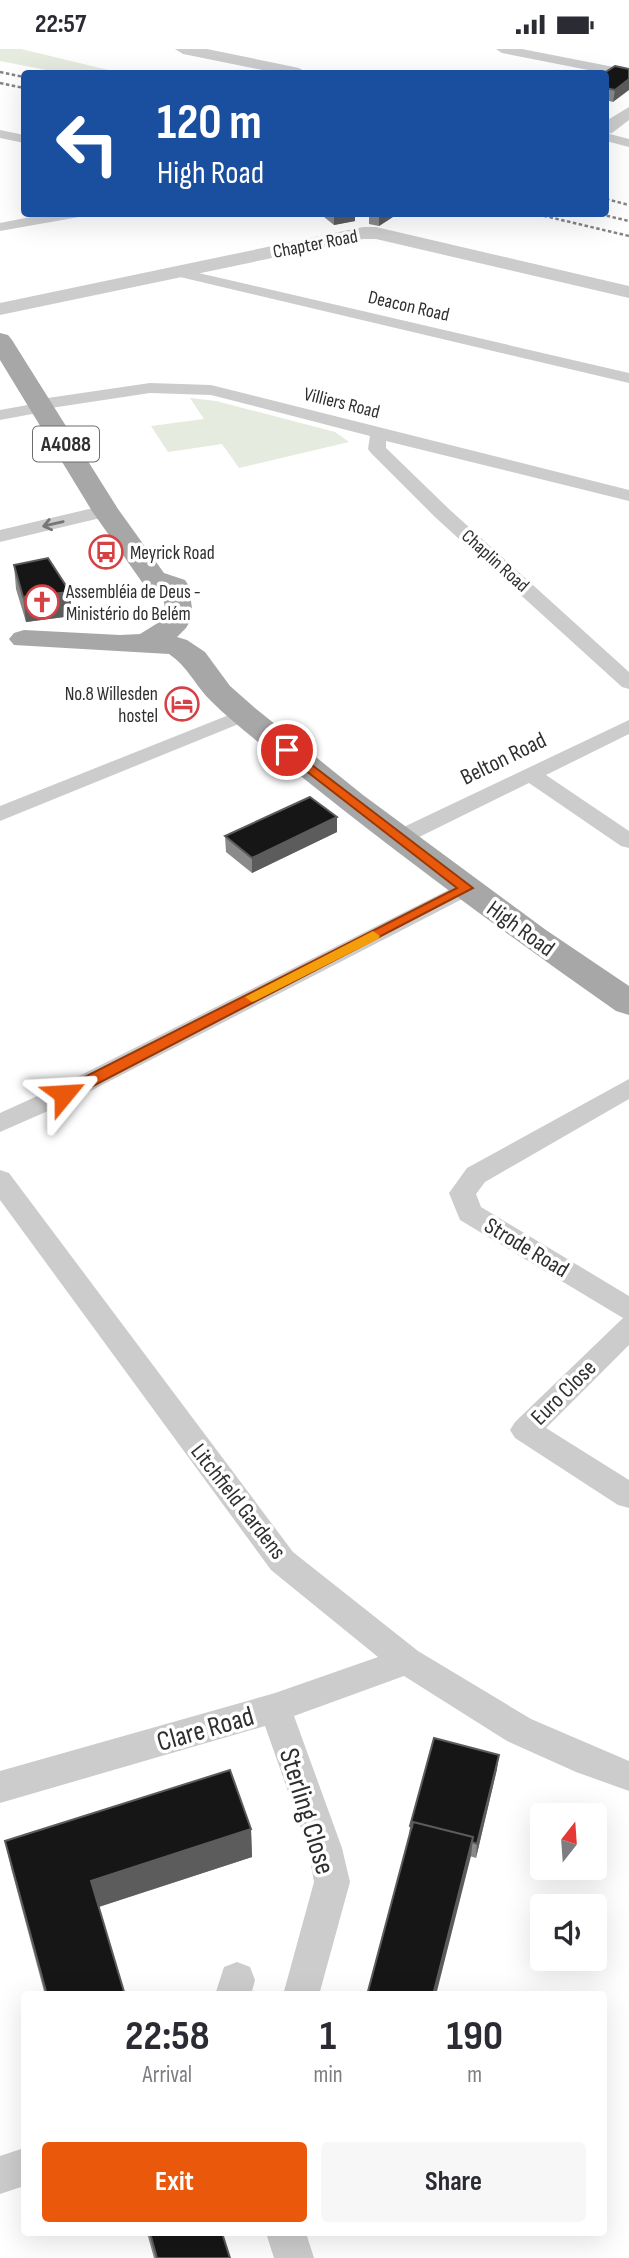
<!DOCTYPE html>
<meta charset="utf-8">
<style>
:root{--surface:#fff;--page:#f7f7f7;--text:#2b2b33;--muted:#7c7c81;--accent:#ea580c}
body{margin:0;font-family:"Sofia Sans Condensed",sans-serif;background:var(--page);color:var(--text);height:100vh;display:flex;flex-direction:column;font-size:26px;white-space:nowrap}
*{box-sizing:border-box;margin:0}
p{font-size:23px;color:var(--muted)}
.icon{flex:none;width:38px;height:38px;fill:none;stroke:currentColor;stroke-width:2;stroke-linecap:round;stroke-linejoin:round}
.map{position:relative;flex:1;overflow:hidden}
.sheet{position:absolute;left:21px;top:1942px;width:586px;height:245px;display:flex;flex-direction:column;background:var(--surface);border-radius:7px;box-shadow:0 7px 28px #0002}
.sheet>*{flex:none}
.top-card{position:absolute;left:21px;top:21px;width:588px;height:147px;border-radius:7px;box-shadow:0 7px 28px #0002;background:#1a4fa0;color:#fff;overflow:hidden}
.needle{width:46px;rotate:17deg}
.buttons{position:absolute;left:530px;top:1754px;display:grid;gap:14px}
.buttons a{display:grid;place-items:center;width:77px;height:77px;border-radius:7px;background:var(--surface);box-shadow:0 7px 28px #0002;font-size:35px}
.pin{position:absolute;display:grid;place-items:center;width:60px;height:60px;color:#fff;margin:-30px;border:4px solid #fff;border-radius:50%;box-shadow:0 2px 7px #0007}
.me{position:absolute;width:77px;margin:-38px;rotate:63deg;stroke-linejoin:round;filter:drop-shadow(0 0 5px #0008)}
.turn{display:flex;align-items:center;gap:24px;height:147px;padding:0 21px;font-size:32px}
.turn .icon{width:91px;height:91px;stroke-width:2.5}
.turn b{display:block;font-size:49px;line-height:60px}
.eta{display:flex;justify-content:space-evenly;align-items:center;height:119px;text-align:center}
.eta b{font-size:42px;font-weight:700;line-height:49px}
.cta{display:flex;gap:14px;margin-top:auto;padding:14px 21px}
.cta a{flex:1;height:80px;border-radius:7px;background:var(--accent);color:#fff;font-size:28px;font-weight:700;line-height:80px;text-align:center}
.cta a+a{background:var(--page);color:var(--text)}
.status{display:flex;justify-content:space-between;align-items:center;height:49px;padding:0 35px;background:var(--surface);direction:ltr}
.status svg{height:19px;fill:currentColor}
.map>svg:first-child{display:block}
.green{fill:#e5ebde}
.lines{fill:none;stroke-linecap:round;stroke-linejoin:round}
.minor{fill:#ccc;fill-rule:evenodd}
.tertiary{fill:#ccc;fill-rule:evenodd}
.primary{fill:#a7a7a7;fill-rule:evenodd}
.rail{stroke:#848484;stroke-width:2.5;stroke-dasharray:3.5 2.5;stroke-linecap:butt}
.wall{fill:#8a8a8a}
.shaded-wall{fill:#5c5c5c}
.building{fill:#161616;stroke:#5c5c5c;stroke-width:2}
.oneway{stroke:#767676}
.route{fill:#ea580c;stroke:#983908;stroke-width:2}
.slow{fill:#f59e0b}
.labels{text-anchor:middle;stroke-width:7;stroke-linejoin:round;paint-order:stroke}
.far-street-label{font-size:19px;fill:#2f2f2f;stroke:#fff}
.far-poi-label{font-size:19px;fill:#2f2f2f;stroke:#fff;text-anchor:start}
.shield{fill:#fff;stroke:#6d6d6d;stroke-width:2}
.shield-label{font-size:21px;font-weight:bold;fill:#2f2f2f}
.street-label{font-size:23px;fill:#2f2f2f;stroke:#fff}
.near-street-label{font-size:28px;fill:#2f2f2f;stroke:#fff}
</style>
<div class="status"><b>22:57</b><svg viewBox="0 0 49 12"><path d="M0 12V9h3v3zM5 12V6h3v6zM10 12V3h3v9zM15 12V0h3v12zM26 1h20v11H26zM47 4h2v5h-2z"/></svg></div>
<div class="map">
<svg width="629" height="2209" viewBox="0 0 629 2209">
<rect width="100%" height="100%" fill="#fff"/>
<path class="green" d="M0 0H21L121 24H62L0 12Z
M190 349 216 352 320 379 335 383 349 393 239 419 222 395 168 403 151 377 204 370Z"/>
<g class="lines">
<path class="minor" d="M496 0H522L629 21V29L502 4Z
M0 81 24 86V94L0 89Z
M606 84 629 90V98L606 92Z
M51 164H86L79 168 0 182V174Z
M181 216 190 222 629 324V334L180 228 173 221Z
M150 334 211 336 629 441V452L386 392V399L450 461 629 623V640L622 638 436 469 371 404 368 400 370 387 211 346 150 344 51 359 43 363 0 371V361L33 355 41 350Z
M106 456 113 458 115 462 113 466 0 493V481Z
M244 660 251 662 254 666 251 670 0 772V757Z
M629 671V685L546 726 629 782V799L621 797 529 734 407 794H391L388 789 391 784Z
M466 832 474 834 478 839 474 844 73 1051 0 1083V1064L55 1039Z
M629 1030V1050L485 1133 476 1145 481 1158 629 1247V1296L546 1379 629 1431V1459L618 1456 515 1389 510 1381 515 1373 623 1269 460 1171 449 1144 467 1119Z
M0 1121 9 1124 293 1503 418 1602 531 1670 629 1712V1742L576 1723 507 1692 404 1627 294 1667 342 1799 350 1833 319 1946H283L314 1833 308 1799 265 1677 0 1754V1722L275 1644 378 1608 271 1521 0 1151Z
M237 1913 250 1918 255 1931 251 1946H215L224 1918Z
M24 2099V2137L0 2145V2107Z
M266 2184H306L314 2209H274Z"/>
<path class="tertiary" d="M175 0H207L299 19 307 24H277L183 5Z
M629 58V71L612 84 606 85V72Z
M363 178H376L629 237V249L376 190H363L0 266V254Z"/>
<path class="primary" d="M0 284 8 286 12 291 118 460 164 524 185 531 189 537 193 567 186 579 177 588 187 591 205 603 230 637 255 659 363 746 546 881 629 937V966L616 962C497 879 380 792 267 700 248 685 228 669 211 652 194 635 189 619 169 605L14 596 9 590 14 584 24 581 120 586 140 585 161 572 165 559 162 542 144 536 92 462 0 311Z"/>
<path class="rail" d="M0 23 24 28
M0 34 24 39
M606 150 629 156
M532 164 629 187
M595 164 629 172"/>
</g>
<path class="wall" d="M629 20 613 53 606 51V24Z
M319 164H355V172L334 176Z
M369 164H400L396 166 379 177 369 175Z
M14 516 72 567 26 573 16 540Z
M337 783 252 824 226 803 225 787Z
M497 1720 476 1809 409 1788 410 1777Z
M251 1780 252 1808 99 1858 125 1946H45L11 1819 5 1792Z
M147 2184H222L230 2209H154Z"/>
<path class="shaded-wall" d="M629 30V41L613 53 615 41Z
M334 164H355V172L334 176Z
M379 164H400L396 166 379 177Z
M70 543 72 567 26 573 23 548Z
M337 768V783L252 824V809Z
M499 1706 497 1720 476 1809 477 1795Z
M251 1780 252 1808 95 1859 91 1832Z
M473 1788 471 1807 436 1946H433Z"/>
<path class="building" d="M615 17 629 20V30L615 41 606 39V24H604Z
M48 509 70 543 23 548 14 516Z
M310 748 337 768 252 809 225 787Z
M434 1689 499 1706 477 1795 472 1793 473 1788 413 1773 412 1778 410 1777Z
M230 1721 251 1780 91 1832 125 1946H47L5 1792Z
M413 1773 473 1788 433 1946H367Z
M150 2184H222L230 2209H157Z"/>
<defs><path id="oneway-shaft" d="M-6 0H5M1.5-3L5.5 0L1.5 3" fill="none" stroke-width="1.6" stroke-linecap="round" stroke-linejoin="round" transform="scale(1.75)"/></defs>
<use class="oneway" href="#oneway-shaft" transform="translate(53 475) rotate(167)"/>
<path class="route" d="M287 697 473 839 70 1049H59L56 1045 59 1041 457 839 283 704 281 701Z"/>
<path class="slow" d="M373 882 380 887 378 890 257 951 252 953 245 948Z"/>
<defs>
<symbol id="bus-ring" viewBox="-11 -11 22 22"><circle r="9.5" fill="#fff" stroke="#d64146" stroke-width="1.5"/><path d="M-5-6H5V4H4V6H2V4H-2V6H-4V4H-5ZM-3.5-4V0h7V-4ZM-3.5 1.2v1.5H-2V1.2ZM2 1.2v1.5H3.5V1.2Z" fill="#d64146"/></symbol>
<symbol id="church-ring" viewBox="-11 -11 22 22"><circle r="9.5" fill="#fff" stroke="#d64146" stroke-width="1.5"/><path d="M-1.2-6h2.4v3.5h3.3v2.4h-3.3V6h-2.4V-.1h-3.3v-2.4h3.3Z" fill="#d64146"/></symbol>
<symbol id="hotel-ring" viewBox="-11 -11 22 22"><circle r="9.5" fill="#fff" stroke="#d64146" stroke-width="1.5"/><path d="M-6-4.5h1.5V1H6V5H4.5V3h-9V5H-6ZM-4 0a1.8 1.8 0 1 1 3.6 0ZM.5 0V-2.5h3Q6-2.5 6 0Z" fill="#d64146"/></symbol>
</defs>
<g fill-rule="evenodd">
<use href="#bus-ring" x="87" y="484" width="38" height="38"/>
<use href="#church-ring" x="23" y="534" width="38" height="38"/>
<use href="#hotel-ring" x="163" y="636" width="38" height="38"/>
</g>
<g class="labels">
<g class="far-street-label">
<text transform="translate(315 194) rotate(-11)" y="7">Chapter Road</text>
<text transform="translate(409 256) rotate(13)" y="7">Deacon Road</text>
<text transform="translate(342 353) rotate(14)" y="7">Villiers Road</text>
<text transform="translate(496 511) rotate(42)" y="7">Chaplin Road</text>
</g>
<g class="far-poi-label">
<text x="130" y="510">Meyrick Road</text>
<text x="66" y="549">Assembléia de Deus -<tspan x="66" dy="22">Ministério do Belém</tspan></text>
<text x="158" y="651" text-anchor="end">No.8 Willesden<tspan x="158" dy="22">hostel</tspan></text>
</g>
<rect class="shield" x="33" y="377.5" width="66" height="35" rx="5"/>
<g class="shield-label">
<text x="66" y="402">A4088</text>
</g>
<g class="street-label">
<text transform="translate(503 709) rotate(-26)" y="8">Belton Road</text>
<text transform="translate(521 879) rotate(36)" y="8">High Road</text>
<text transform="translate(527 1198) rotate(31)" y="8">Strode Road</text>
<text transform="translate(563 1343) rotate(-45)" y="8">Euro Close</text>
<text transform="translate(239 1452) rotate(52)" y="8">Litchfield Gardens</text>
</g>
<g class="near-street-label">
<text transform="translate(205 1679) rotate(-16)" y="10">Clare Road</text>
<text transform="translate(308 1762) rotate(73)" y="10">Sterling Close</text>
</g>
</g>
</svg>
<div class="buttons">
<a><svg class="needle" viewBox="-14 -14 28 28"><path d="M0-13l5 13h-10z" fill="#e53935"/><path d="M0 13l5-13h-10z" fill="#7c7c81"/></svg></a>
<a><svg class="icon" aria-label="sound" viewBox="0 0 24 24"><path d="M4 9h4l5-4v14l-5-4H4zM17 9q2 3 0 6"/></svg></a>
</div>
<div class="pin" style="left:287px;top:701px;background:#d93025"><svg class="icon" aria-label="arrive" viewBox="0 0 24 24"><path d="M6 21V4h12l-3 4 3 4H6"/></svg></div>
<svg class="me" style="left:64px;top:1045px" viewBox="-20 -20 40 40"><path d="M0-17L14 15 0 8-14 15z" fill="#ea580c" stroke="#fff" stroke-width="4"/></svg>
<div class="top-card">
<div class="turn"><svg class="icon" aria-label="left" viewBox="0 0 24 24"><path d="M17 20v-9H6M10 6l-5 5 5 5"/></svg><div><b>120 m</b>High Road</div></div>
</div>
<section class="sheet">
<div class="eta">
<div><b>22:58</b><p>Arrival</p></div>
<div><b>1</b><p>min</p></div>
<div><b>190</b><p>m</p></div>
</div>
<div class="cta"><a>Exit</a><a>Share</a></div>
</section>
</div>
